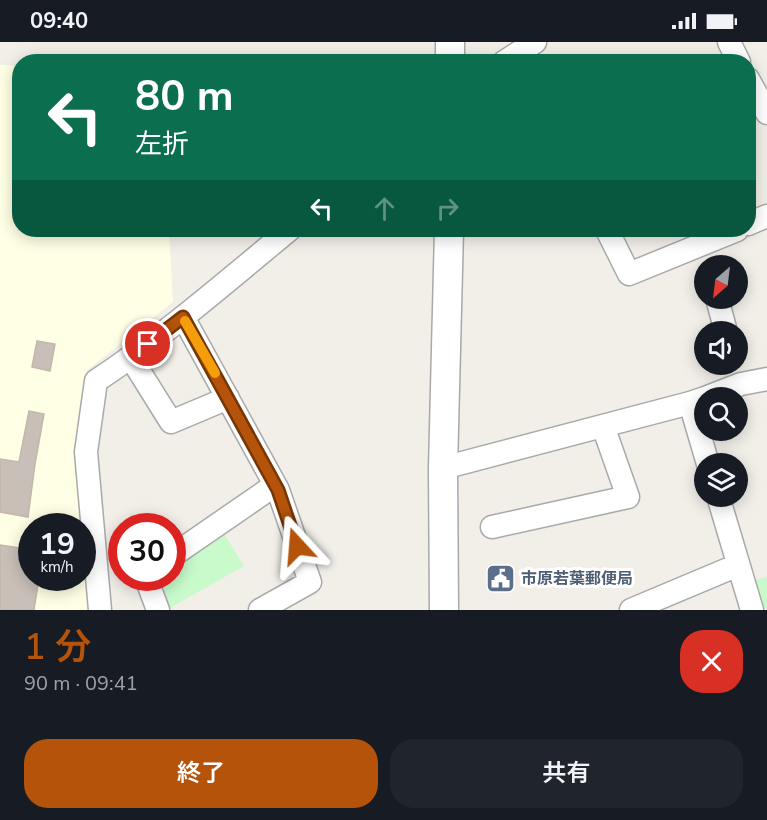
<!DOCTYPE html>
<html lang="ja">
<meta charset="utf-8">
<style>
:root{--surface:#171b24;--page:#20242c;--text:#f1f3f6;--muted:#9ea1a6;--accent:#b45309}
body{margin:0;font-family:"Nunito Sans","Noto Sans JP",sans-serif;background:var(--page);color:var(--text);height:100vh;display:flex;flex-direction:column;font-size:22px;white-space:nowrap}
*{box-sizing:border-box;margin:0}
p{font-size:20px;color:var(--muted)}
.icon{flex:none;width:33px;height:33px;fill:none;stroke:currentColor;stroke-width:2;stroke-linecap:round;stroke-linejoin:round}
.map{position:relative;height:568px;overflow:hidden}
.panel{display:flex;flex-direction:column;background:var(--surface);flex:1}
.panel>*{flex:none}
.guide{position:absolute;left:12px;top:12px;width:744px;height:183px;border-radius:24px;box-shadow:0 3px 15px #0003;background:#0b6e4f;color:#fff;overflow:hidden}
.needle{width:39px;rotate:208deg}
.tools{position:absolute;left:694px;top:213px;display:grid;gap:12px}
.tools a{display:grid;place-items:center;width:54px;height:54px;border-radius:50%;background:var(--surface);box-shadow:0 3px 15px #0003;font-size:30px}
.speed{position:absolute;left:18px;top:471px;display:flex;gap:12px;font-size:30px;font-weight:700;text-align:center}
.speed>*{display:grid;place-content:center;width:78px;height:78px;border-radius:50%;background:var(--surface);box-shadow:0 3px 15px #0003;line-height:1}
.speed small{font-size:15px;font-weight:400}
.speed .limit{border:9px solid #d22;background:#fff;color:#111}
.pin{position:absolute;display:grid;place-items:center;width:51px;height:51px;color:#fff;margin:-26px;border:3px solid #fff;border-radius:50%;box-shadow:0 2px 6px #0007}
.me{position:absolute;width:66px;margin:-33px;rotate:341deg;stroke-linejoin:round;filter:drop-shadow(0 0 4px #0008)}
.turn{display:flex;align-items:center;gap:21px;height:126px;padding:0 24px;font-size:27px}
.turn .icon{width:78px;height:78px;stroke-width:2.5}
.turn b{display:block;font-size:42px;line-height:51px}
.lanes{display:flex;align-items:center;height:57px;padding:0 24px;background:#0003;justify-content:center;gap:30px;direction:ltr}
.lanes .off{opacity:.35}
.round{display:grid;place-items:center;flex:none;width:63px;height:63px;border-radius:24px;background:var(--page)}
.overview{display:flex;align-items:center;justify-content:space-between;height:102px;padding:0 24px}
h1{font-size:36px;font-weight:600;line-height:45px;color:var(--accent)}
.button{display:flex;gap:12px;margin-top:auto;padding:12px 24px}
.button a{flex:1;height:69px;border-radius:24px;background:var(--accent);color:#fff;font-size:24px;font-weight:600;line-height:69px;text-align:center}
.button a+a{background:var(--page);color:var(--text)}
.status{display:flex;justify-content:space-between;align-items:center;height:42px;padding:0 30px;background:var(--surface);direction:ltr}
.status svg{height:16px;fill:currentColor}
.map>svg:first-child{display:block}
.education{fill:#ffffe5}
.park{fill:#c8facc}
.building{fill:#c7bfb8;stroke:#c4b6ab;stroke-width:1.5}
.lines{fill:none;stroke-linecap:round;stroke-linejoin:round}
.minor-casing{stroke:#a9a9a9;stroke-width:25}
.tertiary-casing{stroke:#a9a9a9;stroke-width:31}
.minor{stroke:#fff;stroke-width:22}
.tertiary{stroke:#fff;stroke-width:28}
.route-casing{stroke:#753606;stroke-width:15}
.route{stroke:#b45309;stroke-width:10}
.slow{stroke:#f59e0b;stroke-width:10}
.labels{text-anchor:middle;stroke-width:6;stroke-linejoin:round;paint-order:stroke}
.service-label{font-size:16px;font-weight:bold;fill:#4e5e75;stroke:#fff;text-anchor:start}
</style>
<div class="status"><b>09:40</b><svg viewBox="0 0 49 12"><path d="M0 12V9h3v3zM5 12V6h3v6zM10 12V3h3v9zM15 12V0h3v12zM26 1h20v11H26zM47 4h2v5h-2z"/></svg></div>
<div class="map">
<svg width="767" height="568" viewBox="0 0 767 568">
<rect width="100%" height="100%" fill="#f2efe9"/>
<path class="education" d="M432 13V19H347Z
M0 23 19 24 20 188H169L173 260 87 328 74 410 82 484H32V536H82L83 491 90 566 86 568H0Z"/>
<path class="park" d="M221 487 244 524 168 567 156 544 159 536H172L173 523Z
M767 535V566L763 567 756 538Z"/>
<path class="building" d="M37 299 55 302 50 329 32 325Z
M29 369 44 372 35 422 28 475 0 470V417L19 420Z
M0 503 32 508 28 536H39L34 568H0Z"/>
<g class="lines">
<defs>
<path id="minor" d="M729 0 739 20
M504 20 535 0
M748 37 767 71
M748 182 767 174
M607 188 629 232 737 188
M717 256 726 290
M183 275 278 448 310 540 260 568
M131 316 171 380 228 356
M705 356 741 342 767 337
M690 361 708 422
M443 426 690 361 705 356
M718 454 752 568
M492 485 628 455 603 384
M172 514 275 443
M146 536 158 568
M100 568 86 410 96 339C164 294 226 240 289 188
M631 568 738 523"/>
<path id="tertiary" d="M450 0V20
M444 568 443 426 449 188"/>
</defs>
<use href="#minor" class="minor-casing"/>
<use href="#tertiary" class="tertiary-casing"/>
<use href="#minor" class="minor"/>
<use href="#tertiary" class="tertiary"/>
</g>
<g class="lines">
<defs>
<path id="route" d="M148 302 183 275 278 448 297 504"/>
</defs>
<use href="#route" class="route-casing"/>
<use href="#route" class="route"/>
<path class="slow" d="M185 279 215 331"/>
</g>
<defs>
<symbol id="civic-square" viewBox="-11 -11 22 22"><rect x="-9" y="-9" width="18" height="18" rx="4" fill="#5c6f8a" stroke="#fff"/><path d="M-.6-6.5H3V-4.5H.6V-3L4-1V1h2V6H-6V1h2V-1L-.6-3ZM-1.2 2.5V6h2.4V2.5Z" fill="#fff"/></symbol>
</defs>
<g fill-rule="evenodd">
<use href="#civic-square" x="484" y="520" width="33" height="33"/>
</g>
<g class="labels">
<g class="service-label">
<text x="521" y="542">市原若葉郵便局</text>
</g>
</g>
</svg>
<div class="tools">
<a><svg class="needle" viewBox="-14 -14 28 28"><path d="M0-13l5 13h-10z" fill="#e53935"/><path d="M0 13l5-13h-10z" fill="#9ea1a6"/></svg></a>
<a><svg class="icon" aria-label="sound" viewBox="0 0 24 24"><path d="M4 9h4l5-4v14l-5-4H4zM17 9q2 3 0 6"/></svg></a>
<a><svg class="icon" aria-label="search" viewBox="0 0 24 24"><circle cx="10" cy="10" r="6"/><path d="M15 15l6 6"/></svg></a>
<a><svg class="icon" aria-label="layers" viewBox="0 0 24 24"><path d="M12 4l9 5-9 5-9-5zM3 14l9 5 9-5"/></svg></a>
</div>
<div class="speed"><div>19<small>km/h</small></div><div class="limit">30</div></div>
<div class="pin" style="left:148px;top:302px;background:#d93025"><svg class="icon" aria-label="arrive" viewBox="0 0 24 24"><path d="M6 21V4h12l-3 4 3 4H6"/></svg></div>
<svg class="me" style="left:297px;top:504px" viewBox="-20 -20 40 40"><path d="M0-17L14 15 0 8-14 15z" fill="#b45309" stroke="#fff" stroke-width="4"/></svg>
<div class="guide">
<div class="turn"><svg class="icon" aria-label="left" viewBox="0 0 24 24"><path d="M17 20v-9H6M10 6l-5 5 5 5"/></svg><div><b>80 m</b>左折</div></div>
<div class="lanes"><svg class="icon" aria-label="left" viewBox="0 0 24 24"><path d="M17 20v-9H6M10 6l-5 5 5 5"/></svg><svg class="icon off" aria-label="ahead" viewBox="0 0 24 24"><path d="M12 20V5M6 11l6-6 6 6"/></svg><svg class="icon off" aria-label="right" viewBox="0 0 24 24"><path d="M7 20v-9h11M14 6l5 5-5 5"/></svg></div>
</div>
</div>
<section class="panel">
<div class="overview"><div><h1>1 分</h1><p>90 m · 09:41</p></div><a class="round" style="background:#d93025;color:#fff"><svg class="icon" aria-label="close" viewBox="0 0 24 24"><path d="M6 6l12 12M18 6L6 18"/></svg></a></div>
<div class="button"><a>終了</a><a>共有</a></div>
</section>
